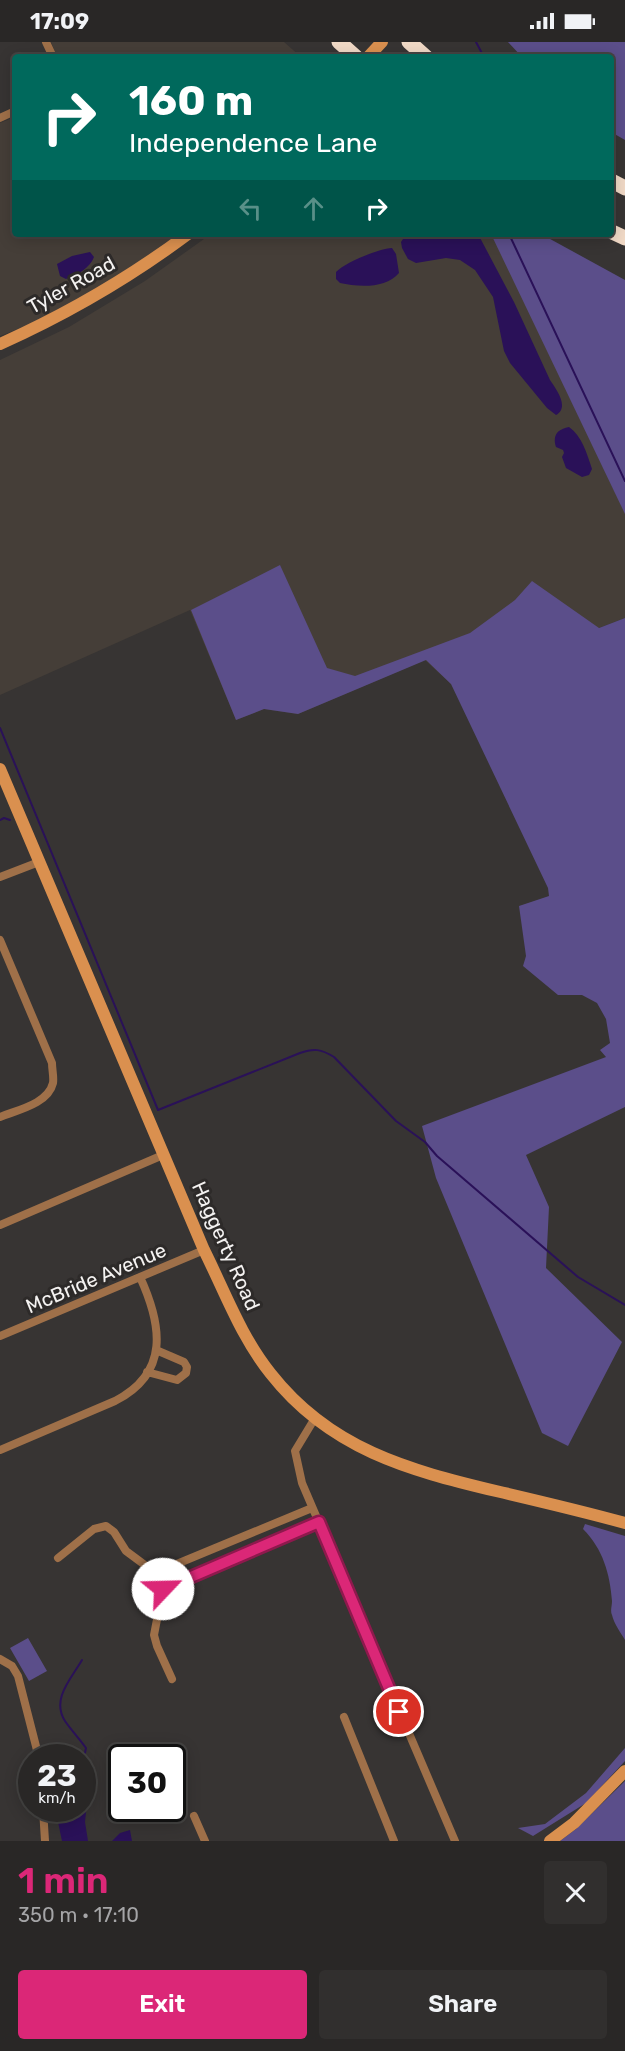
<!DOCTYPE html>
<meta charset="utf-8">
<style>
:root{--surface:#292726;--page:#312f2e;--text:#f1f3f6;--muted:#a5a5a7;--line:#454443;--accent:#db2777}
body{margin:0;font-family:Rubik,sans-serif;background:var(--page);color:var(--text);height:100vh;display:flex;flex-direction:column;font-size:22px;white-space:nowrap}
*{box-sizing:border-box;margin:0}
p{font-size:20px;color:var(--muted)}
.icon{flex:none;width:33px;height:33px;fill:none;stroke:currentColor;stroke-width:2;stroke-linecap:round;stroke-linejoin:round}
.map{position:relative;height:1799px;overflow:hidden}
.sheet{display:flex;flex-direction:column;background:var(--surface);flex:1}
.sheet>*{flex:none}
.guide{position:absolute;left:12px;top:12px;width:602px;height:183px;border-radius:6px;box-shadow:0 3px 15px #0003,0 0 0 2px var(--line);background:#00695c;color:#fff;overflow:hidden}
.speed{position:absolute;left:18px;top:1702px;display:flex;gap:12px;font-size:30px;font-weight:700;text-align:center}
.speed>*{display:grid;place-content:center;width:78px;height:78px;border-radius:50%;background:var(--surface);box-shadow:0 3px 15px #0003,0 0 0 2px var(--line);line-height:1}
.speed small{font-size:15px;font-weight:400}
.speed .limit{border:3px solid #111;border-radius:9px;background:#fff;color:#111}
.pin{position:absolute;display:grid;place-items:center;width:51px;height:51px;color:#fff;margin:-26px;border:3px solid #fff;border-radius:50%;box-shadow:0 2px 6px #0007}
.me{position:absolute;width:66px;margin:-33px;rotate:66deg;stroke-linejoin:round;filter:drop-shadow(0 0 4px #0008)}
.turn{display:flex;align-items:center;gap:21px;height:126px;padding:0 18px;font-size:27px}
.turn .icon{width:78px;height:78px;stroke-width:2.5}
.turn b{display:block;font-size:42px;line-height:51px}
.lanes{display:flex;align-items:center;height:57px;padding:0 18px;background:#0003;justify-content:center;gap:30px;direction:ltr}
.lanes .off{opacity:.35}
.round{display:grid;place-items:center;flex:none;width:63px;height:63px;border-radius:6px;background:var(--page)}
.headline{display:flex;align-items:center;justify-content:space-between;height:102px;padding:0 18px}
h1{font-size:36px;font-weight:600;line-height:45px;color:var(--accent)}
.primary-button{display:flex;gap:12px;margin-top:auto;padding:12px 18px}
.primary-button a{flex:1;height:69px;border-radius:6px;background:var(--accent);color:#fff;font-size:24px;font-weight:600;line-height:69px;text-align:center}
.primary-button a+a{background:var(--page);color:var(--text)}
.status{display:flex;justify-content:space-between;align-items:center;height:42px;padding:0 30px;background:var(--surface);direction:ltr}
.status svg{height:16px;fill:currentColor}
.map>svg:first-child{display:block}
.built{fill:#453e38}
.green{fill:#5b4e8a}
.water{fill:#2a1158}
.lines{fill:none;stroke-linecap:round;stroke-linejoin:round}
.stream{stroke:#2a1158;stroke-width:2}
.street{stroke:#9f7049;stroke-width:8}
.secondary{stroke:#da904f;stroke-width:12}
.highway{stroke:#f0d9c6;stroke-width:15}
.route-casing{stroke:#8e194d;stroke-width:15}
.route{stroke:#db2777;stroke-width:10}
.labels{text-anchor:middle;stroke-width:6;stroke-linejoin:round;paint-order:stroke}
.street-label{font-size:20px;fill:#f4f2f1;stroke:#2d2a29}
</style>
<div class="status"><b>17:09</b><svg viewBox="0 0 49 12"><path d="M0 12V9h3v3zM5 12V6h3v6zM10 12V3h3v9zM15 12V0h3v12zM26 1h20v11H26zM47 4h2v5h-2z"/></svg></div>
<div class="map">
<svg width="625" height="1799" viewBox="0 0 625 1799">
<rect width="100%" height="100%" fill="#373433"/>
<path class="built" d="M51 0H284L301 15H57Z
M15 75V192H181L118 236 33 281 0 294V81Z
M211 192H492L625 471V576L451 642 425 618 298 672 264 667 236 678 190 568 0 653V318L69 285 145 239Z"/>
<path class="green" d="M508 0H625V98L611 90 610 15H522Z
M491 192H541L625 238V472Z
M280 523 327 626 355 634 470 591 515 558 532 539 599 586 625 576V1065L526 1113 549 1165 546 1226 622 1300 568 1404 542 1391 436 1136 422 1084 606 1015 600 1008 610 1001 606 977 597 961 582 953H558L523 924 526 914 519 864 549 854 548 846 451 642 426 618 298 672 264 667 236 678 191 568Z
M585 1482 625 1494V1598C621 1591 614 1582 612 1573 610 1569 612 1564 612 1559 610 1532 603 1507 583 1487Z
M28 1596 47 1629 29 1639 10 1606Z
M625 1706V1719L586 1761 533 1794 518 1786 545 1782 586 1751Z
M625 1739V1799H560L576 1787Z"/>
<path class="water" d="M417 192H478L514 260 550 338C556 347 570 365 556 373L547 366 510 321 504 309 493 255 475 228 460 218 446 216 416 221 408 217 402 206 401 200 403 197Z
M392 206 396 212 399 231C386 247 358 245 340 241L336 237V230C346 220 378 207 392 206Z
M90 210 94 215C90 226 77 233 66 237L60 234 57 222 72 214Z
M569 385C582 394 587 412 592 427L589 433 582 435 566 426 562 415 564 411 563 408 556 405C552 393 558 387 569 385Z
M84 1722 87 1731 83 1739 87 1761 85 1780 88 1799H62L58 1780 62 1767H82V1723Z
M130 1788 132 1799H112L120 1791Z"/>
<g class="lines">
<path class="stream" d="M476 0 484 15
M509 192 625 439
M0 686 158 1068 300 1011C314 1006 321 1007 334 1015L396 1079 425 1100 437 1114 578 1235 625 1263
M0 778 4 776 10 778
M82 1618C71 1637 51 1657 65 1679 71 1688 79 1696 86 1706L82 1725"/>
<path class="street" d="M46 0 53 15
M0 76 15 69
M0 835 39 820
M0 898 52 1021C52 1028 54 1035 53 1041 48 1062 17 1068 0 1075
M0 1183 163 1113
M0 1294 204 1208
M147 1330 177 1338 186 1331 187 1325 184 1320 156 1308
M315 1376 295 1409 302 1441 455 1799
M0 1408 115 1359C170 1331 162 1283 140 1235
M58 1516 94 1487 106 1484 114 1490 126 1509 161 1535 164 1541 154 1593 157 1604 172 1637
M155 1531 312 1466
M163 1547 319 1480
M0 1617 12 1624 18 1634 39 1716
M344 1675 394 1799
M43 1767 45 1799
M194 1774 205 1799"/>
<path class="secondary" d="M368 15 382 0
M0 302C67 272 129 236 188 192
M0 727 204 1208C225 1250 241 1295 271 1332 330 1407 408 1428 496 1449 539 1459 582 1469 625 1481
M550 1799 574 1781 625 1729"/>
<path class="highway" d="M339 0 356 15
M409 0 426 15
M610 138 625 146
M610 189 625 196"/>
</g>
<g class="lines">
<defs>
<path id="route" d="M163 1547 319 1480 399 1670"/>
</defs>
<use href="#route" class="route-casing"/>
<use href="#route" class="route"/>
</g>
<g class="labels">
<g class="street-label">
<text transform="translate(71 243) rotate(-29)" y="7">Tyler Road</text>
<text transform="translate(226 1204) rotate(66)" y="7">Haggerty Road</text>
<text transform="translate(96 1236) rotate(-23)" y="7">McBride Avenue</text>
</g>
</g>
</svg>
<div class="speed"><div>23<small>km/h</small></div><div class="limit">30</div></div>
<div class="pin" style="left:399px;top:1670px;background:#d93025"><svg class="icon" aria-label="arrive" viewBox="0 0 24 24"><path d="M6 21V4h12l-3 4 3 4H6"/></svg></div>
<svg class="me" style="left:163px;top:1547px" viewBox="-20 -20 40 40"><circle r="19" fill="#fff"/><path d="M0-13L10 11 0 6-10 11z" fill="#db2777"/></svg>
<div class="guide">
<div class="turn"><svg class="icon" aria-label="right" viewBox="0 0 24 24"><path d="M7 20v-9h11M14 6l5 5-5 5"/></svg><div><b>160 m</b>Independence Lane</div></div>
<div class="lanes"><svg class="icon off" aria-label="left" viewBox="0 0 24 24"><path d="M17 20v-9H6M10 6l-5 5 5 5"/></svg><svg class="icon off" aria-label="ahead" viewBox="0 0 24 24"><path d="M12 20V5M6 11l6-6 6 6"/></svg><svg class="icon" aria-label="right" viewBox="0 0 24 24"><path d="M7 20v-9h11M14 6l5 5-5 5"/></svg></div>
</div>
</div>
<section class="sheet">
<div class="headline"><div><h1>1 min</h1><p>350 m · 17:10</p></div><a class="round"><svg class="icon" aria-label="close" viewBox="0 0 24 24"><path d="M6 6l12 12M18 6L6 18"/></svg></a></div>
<div class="primary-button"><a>Exit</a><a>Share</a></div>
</section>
